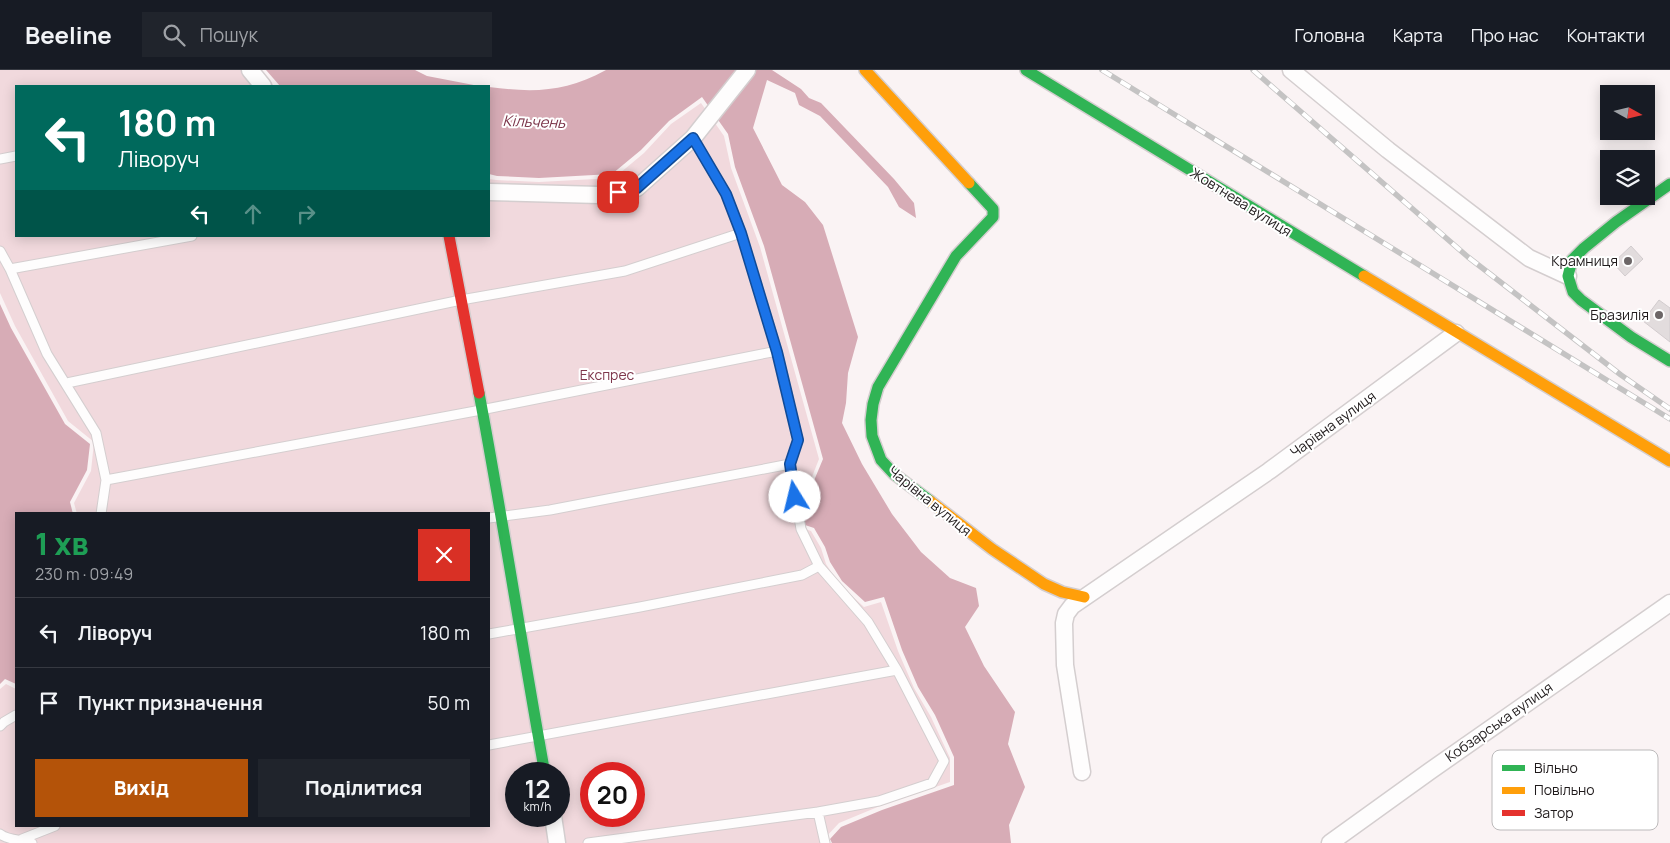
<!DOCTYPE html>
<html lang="uk">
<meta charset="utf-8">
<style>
:root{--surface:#171b24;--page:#20242c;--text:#f1f3f6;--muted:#9ea1a6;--line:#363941;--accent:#b45309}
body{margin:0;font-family:Manrope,sans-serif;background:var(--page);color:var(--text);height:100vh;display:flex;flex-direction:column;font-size:19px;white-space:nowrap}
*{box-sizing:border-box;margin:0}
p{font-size:16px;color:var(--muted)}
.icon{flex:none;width:28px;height:28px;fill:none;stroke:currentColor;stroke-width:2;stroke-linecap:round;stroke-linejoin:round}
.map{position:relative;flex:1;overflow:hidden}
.side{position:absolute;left:15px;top:442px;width:475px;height:315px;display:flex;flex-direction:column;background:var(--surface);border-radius:0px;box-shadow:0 2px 12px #0003}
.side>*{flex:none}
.banner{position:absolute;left:15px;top:15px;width:475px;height:152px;border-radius:0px;box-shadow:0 2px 12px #0003;background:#00695c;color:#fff;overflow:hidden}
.needle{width:32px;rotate:98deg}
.buttons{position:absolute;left:1600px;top:15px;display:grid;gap:10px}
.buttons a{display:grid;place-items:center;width:55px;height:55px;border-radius:0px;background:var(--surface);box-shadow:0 2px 12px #0003;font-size:25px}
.speed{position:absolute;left:505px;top:692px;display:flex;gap:10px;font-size:25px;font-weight:700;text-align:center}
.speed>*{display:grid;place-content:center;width:65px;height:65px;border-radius:50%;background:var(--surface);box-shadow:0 2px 12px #0003;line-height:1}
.speed small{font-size:12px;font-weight:400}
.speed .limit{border:8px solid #d22;background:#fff;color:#111}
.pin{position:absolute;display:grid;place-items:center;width:42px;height:42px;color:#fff;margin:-21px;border-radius:10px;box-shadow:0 2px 8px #0006}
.me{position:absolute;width:55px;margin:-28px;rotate:351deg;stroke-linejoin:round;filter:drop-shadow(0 0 4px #0008)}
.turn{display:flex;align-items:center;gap:18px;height:105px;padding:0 20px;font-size:22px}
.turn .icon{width:65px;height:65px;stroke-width:2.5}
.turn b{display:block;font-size:35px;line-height:42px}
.lanes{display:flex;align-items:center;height:48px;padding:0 20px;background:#0003;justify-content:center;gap:25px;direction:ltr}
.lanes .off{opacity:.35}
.round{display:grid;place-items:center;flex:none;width:52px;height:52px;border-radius:0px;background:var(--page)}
.head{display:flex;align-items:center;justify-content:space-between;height:85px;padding:0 20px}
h1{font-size:30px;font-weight:800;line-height:38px;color:#1e9e55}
.cta{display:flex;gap:10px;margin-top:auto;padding:10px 20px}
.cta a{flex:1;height:58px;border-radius:0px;background:var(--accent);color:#fff;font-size:20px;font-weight:800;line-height:58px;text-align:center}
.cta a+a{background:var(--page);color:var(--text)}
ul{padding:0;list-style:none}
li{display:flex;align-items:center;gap:15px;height:70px;padding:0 20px;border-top:1px solid var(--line)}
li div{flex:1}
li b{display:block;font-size:19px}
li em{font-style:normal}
header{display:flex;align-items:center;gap:30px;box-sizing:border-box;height:70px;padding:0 25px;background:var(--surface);border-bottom:1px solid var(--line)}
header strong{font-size:24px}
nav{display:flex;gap:28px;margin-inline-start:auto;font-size:18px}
.search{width:350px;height:45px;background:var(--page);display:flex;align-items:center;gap:12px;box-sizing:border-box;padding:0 18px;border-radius:0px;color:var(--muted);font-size:19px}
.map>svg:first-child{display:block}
.green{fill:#f1d9dd;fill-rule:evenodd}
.water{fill:#d7acb6}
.building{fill:#e2dcdd;stroke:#d2ccce}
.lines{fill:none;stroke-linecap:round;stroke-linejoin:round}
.lane-casing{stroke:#d4cecf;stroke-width:11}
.street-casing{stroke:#d4cecf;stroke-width:19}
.fast-casing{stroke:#d4cecf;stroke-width:14}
.slow-casing{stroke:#d4cecf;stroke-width:14}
.jam-casing{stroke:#d4cecf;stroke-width:14}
.lane{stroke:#fefdfd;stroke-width:9}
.street{stroke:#fefdfd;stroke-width:16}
.fast{stroke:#30b455;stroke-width:11}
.slow{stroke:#ff9f0a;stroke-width:11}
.jam{stroke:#e5322d;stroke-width:11}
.rail-casing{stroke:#c4c3c3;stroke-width:5.5}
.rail{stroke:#fff;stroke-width:4;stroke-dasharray:11;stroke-linecap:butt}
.route-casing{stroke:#114b97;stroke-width:12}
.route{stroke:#1a73e8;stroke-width:9}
.poi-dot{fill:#6c6667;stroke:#fff;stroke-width:2}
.labels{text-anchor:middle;stroke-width:4;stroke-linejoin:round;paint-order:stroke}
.street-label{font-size:14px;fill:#1f1a1b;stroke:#fff}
.poi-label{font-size:14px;fill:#1f1a1b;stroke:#fff;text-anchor:end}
.park-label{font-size:14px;fill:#7f374c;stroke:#fff}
.water-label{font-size:15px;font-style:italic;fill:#793247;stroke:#fff}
.key{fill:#fff;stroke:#bcbabb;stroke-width:1}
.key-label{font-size:14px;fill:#1f1a1b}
</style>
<header>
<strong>Beeline</strong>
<div class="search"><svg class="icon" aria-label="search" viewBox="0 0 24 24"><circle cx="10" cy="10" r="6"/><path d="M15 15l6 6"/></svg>Пошук</div>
<nav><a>Головна</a><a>Карта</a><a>Про нас</a><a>Контакти</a></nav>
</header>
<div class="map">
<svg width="1670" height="773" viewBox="0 0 1670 773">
<rect width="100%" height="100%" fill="#faf3f4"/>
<path class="green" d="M0 0H261L274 16H16V166H489V109L496 110 539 112 614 108 644 83 671 54 701 33 724 66 731 98 760 177 819 389 810 412 797 456 811 461 821 478 826 494 839 514 864 537 881 532 898 581 914 618 931 647 950 688V712L880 736 839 753 825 768 827 773H0V619L6 614 16 619V756H489V444H77L74 433 91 401 94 372 68 351 15 256 0 223ZM516 704H559V746H516ZM591 704H634V746H591Z"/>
<path class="water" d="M266 0H415L427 6 479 16H280Z
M606 0H772L801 19 809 28 821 33 894 109 914 133 916 148 899 137 888 117 820 46 799 35 795 23 767 10 753 58 782 115 805 132 823 155 858 267 848 303 846 333 842 353 862 394 892 444 921 482 950 508 976 518 979 536 965 557 984 596 1015 642 1008 674 1025 717 1009 755 1011 773H832L830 769 841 757 882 740 954 715V687L935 645 918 617 902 580 884 527 865 532 842 511 830 492 825 477 814 458 802 454 813 413 823 389 764 176 735 97 728 64 702 27 669 51 641 80 612 104 539 108 497 106 489 104V17C535 23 565 22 606 0Z
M0 234 11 258 65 354 90 374 87 400 70 432 73 444H16V614L5 609 0 614Z"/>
<path class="building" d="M1631 176 1643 189 1625 206 1613 193Z
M1659 230 1670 238V272L1643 251Z"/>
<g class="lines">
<defs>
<path id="lane" d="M0 89 16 86
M0 181 10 199 47 284 96 363 106 410 101 444
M10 199 192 166
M67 313 461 230 625 201 741 163
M106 410 481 340 777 281
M489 448 550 440 790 394
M489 564 640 537 802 505 819 496
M0 656 4 652 16 645
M489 675 897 600
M818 742 825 773
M0 764C9 771 21 769 32 773
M22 769 55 756
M588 773 818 742 879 731 932 713 944 691 897 600 868 552 819 496 801 459 790 394 798 370 777 281 741 163 726 124 693 68"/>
<path id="street" d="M250 0 263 16
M1291 0 1388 80 1529 188 1568 206
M489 122 599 125 637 118 693 68 747 0
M1082 702 1065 595 1064 553 1066 544 1072 536 1269 401 1456 263
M553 746 557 773
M1330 773 1430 701 1670 533"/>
<path id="fast" d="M1026 0 1364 206
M1670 114 1616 152 1584 178 1572 190 1568 206 1573 222 1581 230 1631 267 1670 291
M479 323C503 450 522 577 545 704
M930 431 894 404 881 390 872 366 871 350 873 334 878 317 956 186 993 147V139L969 113"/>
<path id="slow" d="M865 0 969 113
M1364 206 1670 391
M930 431 992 479 1044 514 1062 522 1084 527"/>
<path id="jam" d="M449 166 479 323"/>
</defs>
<use href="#lane" class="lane-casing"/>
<use href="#street" class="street-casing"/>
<use href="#fast" class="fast-casing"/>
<use href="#slow" class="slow-casing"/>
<use href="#jam" class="jam-casing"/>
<use href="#lane" class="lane"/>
<use href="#street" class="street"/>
<use href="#fast" class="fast"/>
<use href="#slow" class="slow"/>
<use href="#jam" class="jam"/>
<defs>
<path id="rail" d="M1102 0 1670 349
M1253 0 1468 187 1621 305 1670 339"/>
</defs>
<use href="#rail" class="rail-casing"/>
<use href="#rail" class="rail"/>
</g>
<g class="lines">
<defs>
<path id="route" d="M618 122 637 118 693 68 726 124 741 163 777 282 798 370 790 394 795 427"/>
</defs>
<use href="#route" class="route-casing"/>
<use href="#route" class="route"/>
</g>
<g class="poi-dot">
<circle cx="1628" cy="191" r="5"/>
<circle cx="1659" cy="245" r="5"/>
</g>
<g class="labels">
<g class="street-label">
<text transform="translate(1241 132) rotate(32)" y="5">Жовтнева вулиця</text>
<text transform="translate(1333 354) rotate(-36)" y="5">Чарівна вулиця</text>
<text transform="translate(930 431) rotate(39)" y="5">Чарівна вулиця</text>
<text transform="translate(1499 652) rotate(-35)" y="5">Кобзарська вулиця</text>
</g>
<g class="poi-label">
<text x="1618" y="196">Крамниця</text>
<text x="1649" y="250">Бразилія</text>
</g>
<g class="park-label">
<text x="607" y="310">Експрес</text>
</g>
<g class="water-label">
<text transform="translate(534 52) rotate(2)" y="5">Кільчень</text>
</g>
</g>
<rect x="1492" y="680" width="166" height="80" rx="8" class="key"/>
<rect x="1502" y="695" width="23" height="6" fill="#30b455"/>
<rect x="1502" y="717" width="23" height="7" fill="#ff9f0a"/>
<rect x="1502" y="740" width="23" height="6" fill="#e5322d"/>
<g class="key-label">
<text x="1534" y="703">Вільно</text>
<text x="1534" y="725">Повільно</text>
<text x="1534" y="748">Затор</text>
</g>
</svg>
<div class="buttons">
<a><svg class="needle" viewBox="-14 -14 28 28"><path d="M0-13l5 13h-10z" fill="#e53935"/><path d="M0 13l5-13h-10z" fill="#9ea1a6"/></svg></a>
<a><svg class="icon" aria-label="layers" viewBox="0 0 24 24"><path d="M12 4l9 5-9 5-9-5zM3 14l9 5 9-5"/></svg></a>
</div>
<div class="speed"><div>12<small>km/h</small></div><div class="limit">20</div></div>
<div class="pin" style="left:618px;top:122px;background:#d93025"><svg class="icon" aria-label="arrive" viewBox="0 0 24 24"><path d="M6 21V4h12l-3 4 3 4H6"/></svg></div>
<svg class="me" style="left:795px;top:427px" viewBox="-20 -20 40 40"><circle r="19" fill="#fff"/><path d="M0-13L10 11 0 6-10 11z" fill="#1a73e8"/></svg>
<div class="banner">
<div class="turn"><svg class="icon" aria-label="left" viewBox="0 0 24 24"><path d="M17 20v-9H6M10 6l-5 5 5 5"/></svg><div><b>180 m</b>Ліворуч</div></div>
<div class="lanes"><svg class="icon" aria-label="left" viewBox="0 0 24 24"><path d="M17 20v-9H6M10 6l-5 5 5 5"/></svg><svg class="icon off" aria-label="ahead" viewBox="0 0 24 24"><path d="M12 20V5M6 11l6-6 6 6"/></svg><svg class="icon off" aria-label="right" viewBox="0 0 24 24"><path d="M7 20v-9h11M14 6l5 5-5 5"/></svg></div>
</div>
<section class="side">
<div class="head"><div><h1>1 хв</h1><p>230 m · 09:49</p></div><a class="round" style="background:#d93025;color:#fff"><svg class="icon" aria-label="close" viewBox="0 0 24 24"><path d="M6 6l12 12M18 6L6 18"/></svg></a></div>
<ul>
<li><svg class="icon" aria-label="left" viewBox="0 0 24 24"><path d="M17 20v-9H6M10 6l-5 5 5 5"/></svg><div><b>Ліворуч</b></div><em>180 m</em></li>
<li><svg class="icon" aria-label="arrive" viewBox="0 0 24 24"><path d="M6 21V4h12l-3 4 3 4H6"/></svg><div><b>Пункт призначення</b></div><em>50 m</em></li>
</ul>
<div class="cta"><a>Вихід</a><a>Поділитися</a></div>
</section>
</div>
